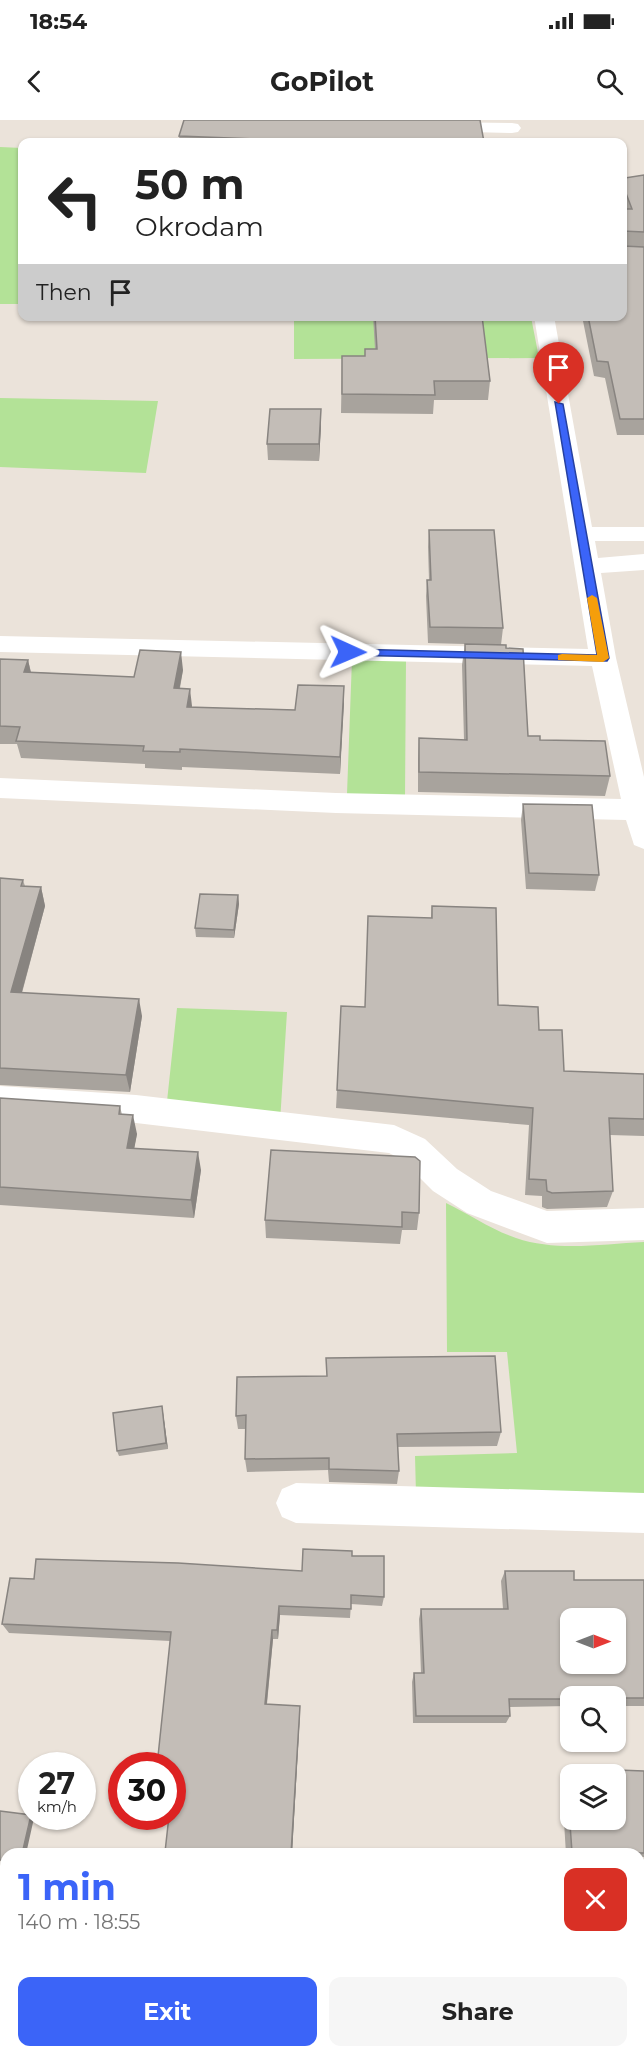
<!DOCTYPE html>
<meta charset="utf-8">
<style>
:root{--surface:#fff;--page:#f6f6f6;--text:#222;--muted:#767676;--accent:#3b64f8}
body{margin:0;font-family:Montserrat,sans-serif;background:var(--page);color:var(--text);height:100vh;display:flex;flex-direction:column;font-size:22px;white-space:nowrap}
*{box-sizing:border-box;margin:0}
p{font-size:20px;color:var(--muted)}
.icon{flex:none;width:33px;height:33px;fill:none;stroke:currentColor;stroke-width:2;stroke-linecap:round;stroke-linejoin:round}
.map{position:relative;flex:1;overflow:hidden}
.drawer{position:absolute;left:0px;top:1728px;width:645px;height:210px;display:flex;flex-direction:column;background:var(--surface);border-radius:18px 18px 0 0;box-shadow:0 2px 4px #0004}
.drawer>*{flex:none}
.banner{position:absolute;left:18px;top:18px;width:609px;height:183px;border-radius:12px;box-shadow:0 2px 4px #0004;background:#fff;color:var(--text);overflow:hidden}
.needle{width:39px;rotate:90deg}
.fabs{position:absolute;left:560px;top:1488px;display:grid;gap:12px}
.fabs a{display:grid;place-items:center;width:66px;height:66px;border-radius:12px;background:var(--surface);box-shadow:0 2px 4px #0004;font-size:30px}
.speed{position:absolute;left:18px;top:1632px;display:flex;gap:12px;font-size:30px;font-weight:700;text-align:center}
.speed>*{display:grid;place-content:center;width:78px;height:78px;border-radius:50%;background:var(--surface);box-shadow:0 2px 4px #0004;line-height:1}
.speed small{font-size:15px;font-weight:400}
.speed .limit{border:9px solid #d22;background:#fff;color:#111}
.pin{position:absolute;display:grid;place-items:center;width:51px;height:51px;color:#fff;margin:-62px -26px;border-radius:50% 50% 50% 0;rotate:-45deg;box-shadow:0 0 6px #0007}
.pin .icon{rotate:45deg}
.me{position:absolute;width:66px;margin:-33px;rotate:91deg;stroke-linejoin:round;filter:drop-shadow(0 0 4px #0008)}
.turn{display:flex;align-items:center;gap:21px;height:126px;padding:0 18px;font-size:27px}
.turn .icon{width:78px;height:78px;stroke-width:2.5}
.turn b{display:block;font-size:42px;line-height:51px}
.then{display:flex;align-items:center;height:57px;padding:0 18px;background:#0003;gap:12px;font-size:22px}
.round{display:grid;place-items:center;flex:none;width:63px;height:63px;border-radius:12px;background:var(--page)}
.head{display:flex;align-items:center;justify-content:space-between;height:102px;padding:0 18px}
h1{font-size:36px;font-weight:700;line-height:45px;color:var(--accent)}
.button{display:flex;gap:12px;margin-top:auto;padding:12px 18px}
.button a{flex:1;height:69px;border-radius:12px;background:var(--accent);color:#fff;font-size:24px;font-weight:700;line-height:69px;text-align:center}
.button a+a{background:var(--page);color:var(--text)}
.status{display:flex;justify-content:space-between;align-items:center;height:42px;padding:0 30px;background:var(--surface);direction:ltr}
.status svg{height:16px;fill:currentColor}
header{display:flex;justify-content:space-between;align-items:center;height:78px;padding:0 18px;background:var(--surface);font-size:27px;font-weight:700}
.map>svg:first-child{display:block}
.green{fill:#b3e297}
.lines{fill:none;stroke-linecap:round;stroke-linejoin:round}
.minor{fill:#fff;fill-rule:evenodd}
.wall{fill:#a8a39d}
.shaded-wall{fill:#888480}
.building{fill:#c3bdb7;stroke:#888480;stroke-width:1.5;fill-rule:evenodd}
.route{fill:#3b64f8;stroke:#2641a1;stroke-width:1.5}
.slow{fill:#f59e0b}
</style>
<div class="status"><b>18:54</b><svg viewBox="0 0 49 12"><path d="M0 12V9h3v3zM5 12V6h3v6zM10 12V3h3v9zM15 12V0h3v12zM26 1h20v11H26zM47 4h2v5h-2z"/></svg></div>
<header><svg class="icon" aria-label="back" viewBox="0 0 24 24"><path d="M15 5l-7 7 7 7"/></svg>GoPilot<svg class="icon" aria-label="search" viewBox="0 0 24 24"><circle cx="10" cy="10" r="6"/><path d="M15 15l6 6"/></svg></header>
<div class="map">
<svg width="644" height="1938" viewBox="0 0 644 1938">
<rect width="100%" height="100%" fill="#ebe3da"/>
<path class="green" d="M0 27 22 28V184H0Z
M531 197 539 238 294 239V198Z
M0 278 158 281 146 353 0 347Z
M352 539 406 540 405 676 347 674Z
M177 888 287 892 280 1002 165 1000Z
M446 1083C469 1094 492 1110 516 1118 557 1132 602 1124 644 1122V1385L416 1374 415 1336 517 1333 507 1232H447Z"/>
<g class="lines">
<path class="minor" d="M436 2 512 3 518 4 521 8 518 12 512 13 430 11 427 7 430 3Z
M534 196H554L592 407H644V421H595L598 438 644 434V450L601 453 616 538 644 657V729L634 725 626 700 336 693 0 678V658L336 673 621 679 592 546 0 532V516L588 529Z
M0 966 136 975 394 1005 425 1019 457 1049 491 1071 547 1091 644 1088V1120L547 1123 467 1093 433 1071 401 1039 389 1033 136 1003 0 994Z
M296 1363 644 1373V1413L296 1403 282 1397 276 1383 282 1369Z"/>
</g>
<path class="wall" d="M179 16 484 22H180Z
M644 55V315H617L605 258 594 256 582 196H622V89H624L622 85V57L625 58Z
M373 196H482L490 261 488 280H434L433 294 341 293 342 236H364L375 229Z
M321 306 319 341 268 340 267 324Z
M429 410 503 508 501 525 428 523 426 476 427 460H429L428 427Z
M465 524 528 616 540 620 610 656 605 676 418 672V639L419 618 464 620 462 545Z
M0 539 28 540 31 552 134 557 183 550 180 568 191 587 295 590 344 566 340 654 182 647V650L145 648V644L21 638 17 624H0Z
M523 684 599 755 595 771 526 769 521 700Z
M0 758 23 760 25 766 41 767 45 786 22 873 142 896 130 972 0 965Z
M238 775 239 784 234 818 196 817 195 808Z
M432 786 498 885 539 910 564 951 644 954V1016L610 1015 613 1071 607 1087 547 1089 542 1087V1076L525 1075 529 1005 336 988 337 970 365 887 431 798Z
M0 978 120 986 122 995 137 1014 134 1028 201 1050 194 1098 0 1085Z
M271 1030 419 1093 417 1110H402L400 1124 266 1118 265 1100Z
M237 1257 501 1312 497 1326 398 1327 399 1351 397 1364 329 1362 328 1350 247 1352 245 1339 246 1309H238L236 1296Z
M162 1286 168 1329 119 1336 117 1331Z
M352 1436 384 1477 382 1486 351 1484 350 1498 280 1495 278 1519H273L267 1584 300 1586V1593L292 1734H166L165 1732 172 1696 170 1521 9 1513 2 1504 34 1459 302 1451Z
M505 1451 574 1460H644V1586H615V1576H570V1586L510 1587V1596L506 1603H413L412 1562 414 1553H421L419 1499 421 1489H503L501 1461Z
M566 1648 644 1651V1737H639V1734H566L561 1653Z
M498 1932H639L644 1938H498Z"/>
<path class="shaded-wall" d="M321 289V306L319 341V324Z
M181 532 183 550 176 586 174 568Z
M28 540 32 558 24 552Z
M344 566V584L340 654V637Z
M190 569 192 586 189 605 187 587Z
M41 767 45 786 17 890 11 872Z
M238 775 239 784 234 818V810Z
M139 879 142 896 130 972 126 955Z
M133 995 137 1014 131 1046 127 1028Z
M198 1032 201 1050 194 1098 191 1080Z
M162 1286 163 1292 168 1329 166 1323Z
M279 1486 280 1495 278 1519 277 1510Z
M272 1510 273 1519 266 1591 265 1584Z
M300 1586V1593L292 1734H291Z
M31 1695 34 1698 26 1734H22Z
M173 1932H177L176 1938H173Z"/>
<path class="building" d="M184 0H480L484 22H336L179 16Z
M644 55V112L623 111V126L644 127V299H620L608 242 597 241 588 196H622V89H632L622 63V57L625 58Z
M375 196H482L490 261H434L435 275 342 274V236H365V229H377Z
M270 289H321L319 324H267Z
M429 410H494L503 508 430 507 427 460H431Z
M465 524 506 525V528L523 529 528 616H540V620L605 621 610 656 419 652V618L467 620Z
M140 530 181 532 174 568 190 569 187 587 295 590 298 565 344 566 340 637 180 629V632L143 631 144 626 16 621 20 607 0 606V539L28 540 24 552 134 557Z
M523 684 592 685 599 755 529 753Z
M0 758 23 760 21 766 41 767 11 872 139 879 126 955 0 948Z
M200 774 238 775 234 810 195 808Z
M432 786 496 788 498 885 538 887 539 910H562L564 951 644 954V999L609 998 613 1071 552 1073 547 1071 546 1060 529 1059 533 988 337 970 341 886 365 887 368 796 432 798Z
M0 978 120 986 119 994 133 995 127 1028 198 1032 191 1080 0 1067Z
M271 1030 415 1037 420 1041 419 1093 402 1092V1107L265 1100Z
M495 1236 501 1312 397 1314 399 1351 329 1349V1338L245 1339 246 1295 236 1296 237 1257 327 1256 326 1238Z
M162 1286 166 1323 117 1331 113 1293Z
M303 1429 352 1431V1436H384V1477L351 1475V1489L279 1486 277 1510H272L265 1584 300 1586 291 1734H188L165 1732 169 1696H172V1646H157L171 1512 2 1504 10 1458 34 1459 36 1439 178 1443 302 1451Z
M505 1451H574V1460H644V1578H615V1576H570V1579H509L510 1596H416L414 1553H424L421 1489H508ZM570 1498H615V1544H570Z
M566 1648 644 1651V1733L572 1732ZM570 1654H615V1700H570Z
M0 1691 31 1695 22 1734H6V1741L0 1740Z
M6 1758V1909L0 1908V1789Z
M639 1819H644V1938H502V1932H639Z
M76 1932H173V1938H75Z"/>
<path class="route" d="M555 282 563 284 609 538 607 541 344 535 343 532 348 529 597 535Z"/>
<path class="slow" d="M592 475 597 478 609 538 603 542 558 540V535L562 534 597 535 587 478Z"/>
</svg>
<div class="fabs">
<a><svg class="needle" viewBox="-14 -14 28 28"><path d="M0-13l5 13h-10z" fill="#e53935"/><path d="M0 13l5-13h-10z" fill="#767676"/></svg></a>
<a><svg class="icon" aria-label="search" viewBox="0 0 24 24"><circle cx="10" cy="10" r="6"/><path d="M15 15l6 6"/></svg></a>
<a><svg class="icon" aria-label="layers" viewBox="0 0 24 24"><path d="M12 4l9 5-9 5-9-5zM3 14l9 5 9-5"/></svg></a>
</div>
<div class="speed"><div>27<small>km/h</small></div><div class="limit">30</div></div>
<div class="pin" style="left:559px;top:284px;background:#d93025"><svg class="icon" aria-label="arrive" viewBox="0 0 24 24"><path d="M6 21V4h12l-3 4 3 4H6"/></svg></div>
<svg class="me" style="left:348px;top:532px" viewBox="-20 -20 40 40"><path d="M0-17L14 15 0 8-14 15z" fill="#3b64f8" stroke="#fff" stroke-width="4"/></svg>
<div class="banner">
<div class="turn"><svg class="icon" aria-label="left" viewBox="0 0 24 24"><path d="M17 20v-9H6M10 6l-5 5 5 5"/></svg><div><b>50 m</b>Okrodam</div></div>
<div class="then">Then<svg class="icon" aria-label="arrive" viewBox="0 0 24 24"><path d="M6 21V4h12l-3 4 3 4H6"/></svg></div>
</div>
<section class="drawer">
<div class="head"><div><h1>1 min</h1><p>140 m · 18:55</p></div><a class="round" style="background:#d93025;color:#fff"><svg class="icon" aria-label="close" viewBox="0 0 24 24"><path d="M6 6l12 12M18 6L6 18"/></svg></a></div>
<div class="button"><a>Exit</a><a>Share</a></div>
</section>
</div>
